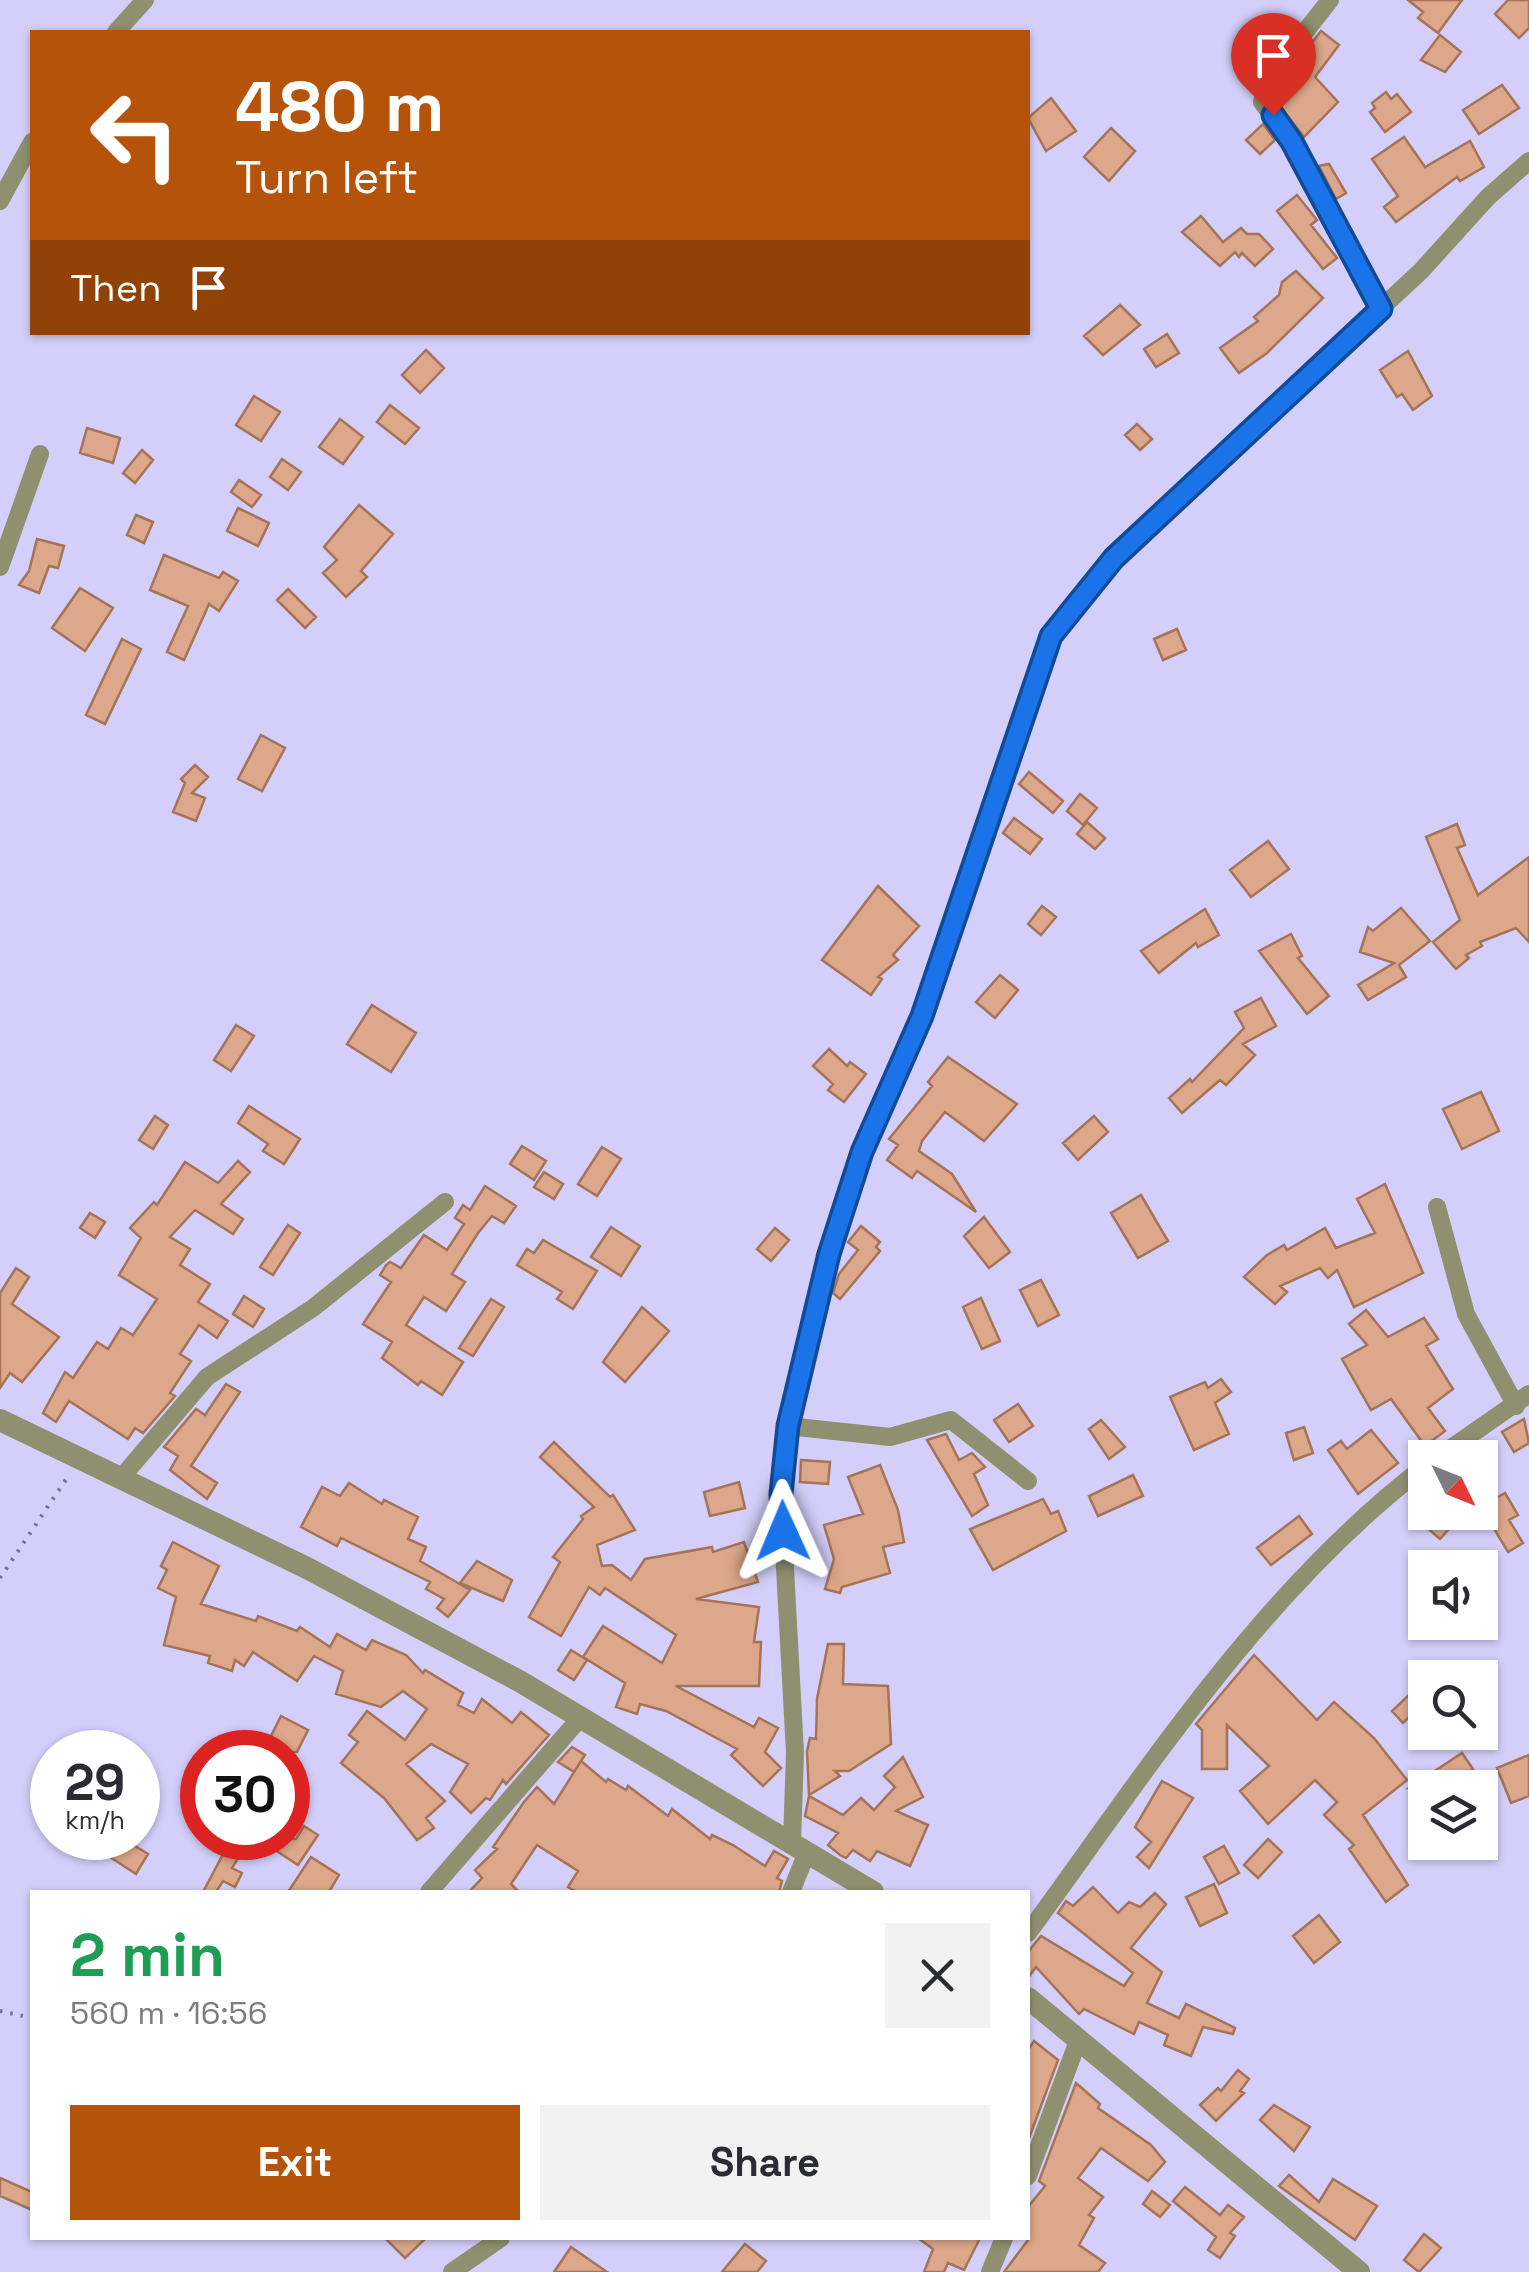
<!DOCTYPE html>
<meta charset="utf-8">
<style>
:root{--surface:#fff;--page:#f2f2f3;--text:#2b2b33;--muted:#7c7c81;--accent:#b45309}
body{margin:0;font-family:"Space Grotesk",sans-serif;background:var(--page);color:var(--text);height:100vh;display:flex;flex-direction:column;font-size:38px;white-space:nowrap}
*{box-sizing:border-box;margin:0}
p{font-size:32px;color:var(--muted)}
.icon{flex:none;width:55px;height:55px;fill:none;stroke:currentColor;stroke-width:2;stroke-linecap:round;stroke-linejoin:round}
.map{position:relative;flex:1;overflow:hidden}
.details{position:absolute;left:30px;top:1890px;width:1000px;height:350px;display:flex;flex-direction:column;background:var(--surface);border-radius:0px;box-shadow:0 2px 8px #0004}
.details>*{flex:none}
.hud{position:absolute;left:30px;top:30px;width:1000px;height:305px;border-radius:0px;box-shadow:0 2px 8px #0004;background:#b45309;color:#fff;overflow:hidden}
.needle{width:65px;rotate:133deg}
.tools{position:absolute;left:1408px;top:1440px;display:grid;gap:20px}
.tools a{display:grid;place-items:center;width:90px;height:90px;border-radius:0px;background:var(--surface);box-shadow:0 2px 8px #0004;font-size:50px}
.speed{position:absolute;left:30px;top:1730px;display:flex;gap:20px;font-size:50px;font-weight:700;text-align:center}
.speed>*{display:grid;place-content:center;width:130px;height:130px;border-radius:50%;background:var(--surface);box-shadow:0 2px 8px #0004;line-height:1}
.speed small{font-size:25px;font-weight:400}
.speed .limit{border:15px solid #d22;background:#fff;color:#111}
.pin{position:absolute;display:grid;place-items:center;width:85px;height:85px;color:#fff;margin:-102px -42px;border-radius:50% 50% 50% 0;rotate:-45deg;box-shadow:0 0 10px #0007}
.pin .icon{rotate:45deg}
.me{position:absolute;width:110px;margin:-55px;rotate:359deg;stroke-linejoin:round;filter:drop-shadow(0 0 8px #0008)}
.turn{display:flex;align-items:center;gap:35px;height:210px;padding:0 40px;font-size:45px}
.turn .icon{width:130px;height:130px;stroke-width:2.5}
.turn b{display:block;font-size:70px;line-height:85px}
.then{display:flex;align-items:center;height:95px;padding:0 40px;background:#0003;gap:20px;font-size:38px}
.round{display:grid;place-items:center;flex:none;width:105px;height:105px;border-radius:0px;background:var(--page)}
.headline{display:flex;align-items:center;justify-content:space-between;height:170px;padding:0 40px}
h1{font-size:60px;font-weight:700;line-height:75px;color:#1e9e55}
.primary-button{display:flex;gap:20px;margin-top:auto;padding:20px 40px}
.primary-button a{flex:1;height:115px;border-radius:0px;background:var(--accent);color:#fff;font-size:40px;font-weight:700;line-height:115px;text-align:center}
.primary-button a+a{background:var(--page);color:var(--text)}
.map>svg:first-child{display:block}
.building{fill:#dca78a;stroke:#a57357;stroke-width:2.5}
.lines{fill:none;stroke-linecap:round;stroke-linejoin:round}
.path{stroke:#757291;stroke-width:4;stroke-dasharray:2.5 8;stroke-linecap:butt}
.minor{stroke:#8e906f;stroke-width:18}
.tertiary{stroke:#8e906f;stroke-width:22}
.route-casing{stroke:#114b97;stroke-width:25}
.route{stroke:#1a73e8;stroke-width:18}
</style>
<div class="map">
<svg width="1529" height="2272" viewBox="0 0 1529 2272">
<rect width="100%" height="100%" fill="#d3cffa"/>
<path class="building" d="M1408 0H1462L1438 33 1418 18 1423 12Z
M1508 0H1529V28L1519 38 1495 14Z
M1321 31 1339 45 1315 77 1338 102 1304 137 1277 102 1292 86 1284 79Z
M1440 35 1461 52 1445 72 1421 60Z
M1502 85 1519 108 1479 134 1463 110Z
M1386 92 1391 99 1397 94 1411 112 1385 132 1370 112 1375 108 1372 103Z
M1051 98 1076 131 1046 151 1028 118Z
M1263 124 1275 140 1260 154 1246 140Z
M1111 128 1135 151 1109 181 1084 157Z
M1404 137 1425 167 1470 141 1484 167 1460 181 1457 177 1396 222 1384 207 1398 196 1372 159Z
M1329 164 1346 193 1336 199 1319 166Z
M1297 195 1317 220 1311 225 1337 258 1323 269 1277 211Z
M1201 216 1223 242 1241 228 1247 234H1259L1273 249 1255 266 1242 253 1239 257 1235 252 1220 266 1182 232Z
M1296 271 1323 298 1267 353 1239 373 1220 348 1258 321 1254 317 1279 295 1282 282Z
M1120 305 1140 325 1103 355 1084 336Z
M1167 334 1179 353 1156 367 1144 349Z
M426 350 444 368 420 393 402 375Z
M1408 351 1432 396 1413 410 1402 394 1397 397 1380 370Z
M254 396 280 412 261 441 236 425Z
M390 405 419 428 405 444 377 422Z
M340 419 363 437 343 464 319 447Z
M1137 424 1152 439 1140 450 1125 435Z
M87 428 120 438 113 463 80 453Z
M142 450 153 460 135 483 123 473Z
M282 459 301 472 288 490 270 477Z
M239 480 261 495 252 507 231 492Z
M359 505 393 534 361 571 367 577 346 597 323 573 337 560 324 547Z
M238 508 269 523 258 546 227 531Z
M136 515 153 522 144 543 127 535Z
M37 539 64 546 58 568 49 566 39 593 19 585 29 571Z
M164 555 219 578 223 572 238 581 219 611 209 604 184 660 167 652 188 606 150 590Z
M80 588 113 608 85 651 52 628Z
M288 589 316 617 305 628 277 600Z
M1177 629 1186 650 1163 660 1154 639Z
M122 639 141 649 105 724 86 715Z
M261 735 285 748 262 791 238 779Z
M195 765 208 777 192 793 205 798 196 821 173 812 185 783 181 779Z
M1029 772 1063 801 1053 813 1019 784Z
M1080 794 1097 808 1083 825 1067 811Z
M1014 818 1042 839 1030 854 1003 833Z
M1087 822 1105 838 1095 849 1077 834Z
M1457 824 1465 845 1457 848 1478 895 1529 857V942L1516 928 1480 942 1482 946 1466 955 1469 958 1456 969 1433 942 1460 920 1426 837Z
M1268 841 1289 869 1251 897 1230 870Z
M878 886 919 926 893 955 898 960 878 977 882 979 871 995 822 960Z
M1042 906 1056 917 1041 935 1028 924Z
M1401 908 1430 941 1399 965 1406 977 1368 1000 1358 985 1394 963 1360 952 1368 927 1373 931Z
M1205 909 1219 935 1198 947 1196 943 1159 973 1141 951Z
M1291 934 1302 956 1298 958 1329 996 1307 1014 1259 951Z
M1000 975 1018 990 995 1018 976 1002Z
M1261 998 1276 1026 1243 1044 1255 1055 1226 1085 1220 1080 1182 1113 1169 1098 1190 1079 1192 1082 1244 1028 1235 1012Z
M372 1005 416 1033 391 1072 347 1044Z
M236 1025 254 1036 231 1071 214 1060Z
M829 1049 847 1066 850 1062 866 1074 844 1102 828 1090 833 1084 813 1066Z
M948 1057 1017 1104 984 1141 945 1112 922 1141 919 1151 952 1174 976 1212 917 1171 912 1178 887 1160 898 1145 889 1139 932 1086 928 1082Z
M1481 1092 1499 1131 1462 1149 1443 1109Z
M249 1106 300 1139 284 1164 263 1151 268 1144 238 1123Z
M155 1116 168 1125 153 1149 139 1140Z
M1094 1116 1108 1132 1078 1160 1063 1143Z
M522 1146 546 1161 534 1180 510 1164Z
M602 1147 621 1159 597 1196 578 1184Z
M238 1161 250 1172 221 1204 243 1219 233 1234 195 1210 170 1237 190 1249 180 1265 210 1284 198 1302 228 1321 217 1338 199 1325 180 1354 191 1361 170 1393 175 1396 143 1433 135 1428 128 1439 69 1401 56 1422 43 1413 65 1372 73 1378 97 1342 108 1349 121 1328 133 1335 157 1299 119 1275 141 1238 130 1228 154 1202 157 1205 185 1162 218 1183Z
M544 1172 563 1184 554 1199 534 1187Z
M1385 1184 1423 1273 1354 1307 1337 1270 1328 1278 1320 1268 1280 1286 1287 1292 1275 1304 1244 1277 1267 1255 1284 1245 1287 1250 1325 1228 1336 1248 1375 1233 1357 1199Z
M485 1186 516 1206 504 1223 492 1216 478 1233 452 1274 465 1282 446 1311 424 1297 406 1325 463 1362 442 1395 421 1381 418 1385 382 1358 392 1342 363 1324 391 1282 380 1275 386 1265 390 1262 401 1268 424 1235 447 1250 464 1224 455 1218 463 1205 470 1210Z
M1141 1195 1168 1241 1138 1258 1111 1213Z
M90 1213 105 1222 95 1238 80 1228Z
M984 1217 1010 1252 989 1268 964 1236Z
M288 1225 300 1233 273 1275 260 1267Z
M861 1226 880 1242 876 1247 880 1251 840 1299 833 1293 839 1274 858 1250 848 1242Z
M611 1227 640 1246 621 1276 591 1257Z
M775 1228 789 1240 771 1261 757 1249Z
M543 1240 597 1271 573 1309 557 1299 562 1292 517 1265 527 1249 534 1253Z
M16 1268 29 1277 12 1304 59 1337 22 1382 10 1373 0 1388V1293Z
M1041 1280 1059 1315 1038 1326 1020 1290Z
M244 1296 264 1309 253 1327 233 1314Z
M981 1298 1000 1341 982 1349 963 1307Z
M491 1299 504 1307 473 1356 459 1348Z
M642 1307 669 1331 625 1382 603 1362Z
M1366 1310 1388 1337 1424 1318 1438 1339 1426 1346 1453 1389 1428 1408 1445 1431 1425 1446 1391 1399 1371 1410 1342 1359 1367 1345 1349 1324Z
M1221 1379 1231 1392 1215 1403 1229 1434 1194 1450 1170 1397 1205 1382 1208 1388Z
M226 1384 240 1392 191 1466 217 1483 207 1499 170 1470 178 1456 164 1447 196 1409 205 1415Z
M1018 1404 1033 1426 1009 1442 994 1420Z
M1524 1419 1529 1443 1514 1452 1502 1432Z
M1101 1420 1125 1447 1109 1459 1089 1429Z
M1304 1427 1313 1453 1294 1460 1286 1433Z
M1371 1430 1398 1463 1358 1494 1328 1450 1341 1441 1347 1449Z
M946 1434 959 1460 972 1453 985 1467 974 1474 988 1505 972 1516 927 1440Z
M554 1442 610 1497 613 1495 635 1530 597 1545 602 1566 612 1565 631 1580 645 1559 712 1547 713 1552 744 1542 758 1582 696 1599 759 1607 754 1642H761L759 1686H676L754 1727 759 1718 778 1728 765 1752 781 1768 763 1786 731 1755 737 1749 666 1711 640 1704 637 1714 616 1707 625 1683 583 1657 603 1626 662 1663 676 1635 605 1588 600 1595 589 1587 561 1636 529 1617 560 1562 553 1557 583 1519 581 1516 594 1507 540 1457Z
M801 1460 830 1462 828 1484 800 1482Z
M880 1465 898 1510 904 1542 883 1547 890 1573 842 1587 840 1593 825 1589 834 1559 824 1525 863 1514 848 1477Z
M1133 1475 1143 1496 1098 1516 1089 1496Z
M739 1482 745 1508 710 1516 704 1492Z
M349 1483 382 1504 384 1500 418 1517 408 1539 426 1547 420 1561 470 1590 448 1617 437 1608 444 1599 426 1589 430 1582 341 1538 337 1546 301 1527 322 1487 340 1496Z
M1505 1493 1518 1515 1509 1520 1523 1543 1508 1552 1481 1507Z
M1043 1499 1051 1514 1058 1511 1066 1531 993 1570 970 1529Z
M1435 1512H1464L1440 1539 1424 1525Z
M1299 1516 1312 1534 1271 1565 1257 1548Z
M173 1542 219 1566 201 1604 256 1621 258 1616 297 1631 300 1627 330 1647 337 1634 366 1650 372 1640 406 1655 423 1673 425 1670 463 1693 458 1705 474 1713 482 1699 512 1723 521 1712 549 1735 506 1784 503 1780 490 1800 486 1798 471 1813 450 1792 468 1764 431 1744 406 1764 445 1801 426 1818 434 1828 417 1840 384 1798 341 1763 358 1742 349 1735 367 1711 405 1740 427 1709 403 1691 381 1707 336 1694 343 1671 314 1656 297 1681 253 1652 244 1666 235 1660 232 1671 208 1663 210 1656 164 1645 176 1597 158 1588 167 1570 161 1566Z
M477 1561 512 1580 503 1601 460 1583Z
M828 1644H844L843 1684 888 1686 891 1744 849 1771H835L840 1776 809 1795 807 1751 810 1738 816 1739 817 1699Z
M571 1650 587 1660 574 1680 558 1670Z
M1254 1655 1317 1720 1334 1702 1374 1738 1407 1780 1363 1815 1408 1885 1386 1902 1349 1849 1354 1845 1324 1815 1337 1802 1315 1780 1268 1824 1240 1791 1269 1766 1227 1725V1769H1202V1730L1196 1724Z
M1410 1694 1421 1706 1403 1723 1392 1711Z
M281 1716 308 1730 297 1752H263Z
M572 1747 585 1755 574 1772 558 1762Z
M1462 1753 1473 1769 1445 1788H1409Z
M1529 1755V1796L1511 1803 1497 1768Z
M903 1757 923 1797 896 1811 928 1825 910 1866 877 1851 870 1861 853 1850 846 1858 840 1855 828 1845 838 1833 805 1816 809 1796 843 1815 861 1798 874 1810 895 1787 884 1776Z
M581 1761 606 1782 608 1779 626 1790 628 1786 668 1816 672 1809 710 1839 712 1835 733 1845 765 1866 774 1851 788 1859 777 1878 782 1881 779 1892H577L568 1887 578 1871 537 1845 511 1884 519 1892H469L482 1878 475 1870 497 1849 493 1847 524 1802 537 1787 554 1804Z
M1162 1781 1193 1798 1149 1868 1137 1857 1151 1842 1135 1827Z
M304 1826 318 1835 298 1865 257 1838 296 1839Z
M122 1838 148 1854 136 1874 110 1857Z
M1268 1839 1282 1852 1258 1878 1244 1865Z
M230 1841 243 1850 232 1868 242 1873 235 1887 223 1881 216 1892H203Z
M1224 1846 1239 1873 1219 1884 1204 1857Z
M311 1857 339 1875 329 1892H288Z
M1214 1884 1227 1913 1200 1926 1186 1897Z
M1093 1887 1118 1913 1129 1902 1140 1907 1155 1893 1166 1904 1131 1948 1162 1972 1147 2003 1179 2018 1186 2004 1235 2028 1233 2034 1203 2027 1191 2056 1164 2045 1168 2035 1139 2022 1134 2034 1084 2009 1079 2014 1036 1967 1028 1978V1952L1041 1936 1124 1986 1133 1973 1058 1913 1066 1901 1073 1906Z
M1319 1915 1340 1942 1314 1963 1293 1936Z
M1034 2041 1058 2060 1028 2141V2050Z
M1238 2070 1249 2079 1240 2091 1244 2093 1216 2121 1200 2105 1218 2088 1221 2091Z
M1076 2083 1100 2104 1098 2108 1151 2145 1165 2162 1148 2181 1101 2148 1078 2178 1103 2197 1089 2215 1094 2218 1079 2245 1105 2263 1098 2272H1004L1028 2240V2207L1045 2186 1039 2181Z
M1274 2105 1310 2127 1294 2151 1260 2120Z
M1289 2175 1319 2202 1333 2179 1377 2206 1355 2240 1279 2186Z
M0 2178 32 2192V2210L0 2196Z
M1185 2187 1220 2215 1228 2205 1244 2217 1230 2233 1235 2236 1220 2258 1208 2250 1216 2237 1173 2201Z
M1152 2191 1170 2205 1160 2217 1143 2204Z
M1424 2234 1441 2248 1419 2272 1404 2260Z
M385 2238H426L405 2258Z
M918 2238H980L964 2270 948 2263 944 2272H924L933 2249Z
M745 2244 766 2261 757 2272H722Z
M571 2247 607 2272H554Z"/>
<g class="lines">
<path class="path" d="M0 1578 69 1475
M0 2011 32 2018"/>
<path class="minor" d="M1330 0 1269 78 1262 102 1292 142 1381 309
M116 32 145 0
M0 201 32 142
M0 567 40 454
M1437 1207 1466 1314 1516 1406
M788 1426 890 1437 951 1420 1028 1481
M1437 1458 1529 1394
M121 1478 207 1377 313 1308 445 1202
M792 1842 795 1753 781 1494 801 1358 862 1152 921 1016 1051 636 1114 557 1421 271 1488 197 1529 161
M429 1892 581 1717
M791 1892 807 1852
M1028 1933C1148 1769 1262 1591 1425 1466
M1028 2176 1079 2038
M452 2272 501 2238
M990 2272 1004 2238"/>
<path class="tertiary" d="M0 1420 307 1568 521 1682 873 1892
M1028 1998 1359 2272"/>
</g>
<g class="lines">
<defs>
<path id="route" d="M783 1531 781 1494 788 1426 829 1254 862 1152 922 1016 1051 636 1114 558 1381 309 1292 142 1273 115"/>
</defs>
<use href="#route" class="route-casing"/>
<use href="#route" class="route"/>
</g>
</svg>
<div class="tools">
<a><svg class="needle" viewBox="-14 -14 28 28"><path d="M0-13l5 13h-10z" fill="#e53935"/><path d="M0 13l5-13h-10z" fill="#7c7c81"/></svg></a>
<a><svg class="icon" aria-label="sound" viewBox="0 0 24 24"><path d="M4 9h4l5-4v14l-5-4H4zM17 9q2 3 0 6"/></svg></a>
<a><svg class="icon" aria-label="search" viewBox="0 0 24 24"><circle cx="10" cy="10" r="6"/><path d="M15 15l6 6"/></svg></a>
<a><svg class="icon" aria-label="layers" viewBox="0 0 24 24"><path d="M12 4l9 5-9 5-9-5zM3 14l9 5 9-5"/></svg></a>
</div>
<div class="speed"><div>29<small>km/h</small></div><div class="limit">30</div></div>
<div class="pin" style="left:1273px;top:115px;background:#d93025"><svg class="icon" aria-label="arrive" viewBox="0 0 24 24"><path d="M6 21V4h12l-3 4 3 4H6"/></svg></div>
<svg class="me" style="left:783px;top:1531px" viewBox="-20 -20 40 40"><path d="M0-17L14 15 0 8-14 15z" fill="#1a73e8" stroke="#fff" stroke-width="4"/></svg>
<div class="hud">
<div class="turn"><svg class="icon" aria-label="left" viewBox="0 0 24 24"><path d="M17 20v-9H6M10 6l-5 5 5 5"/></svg><div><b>480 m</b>Turn left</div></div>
<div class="then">Then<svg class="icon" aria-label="arrive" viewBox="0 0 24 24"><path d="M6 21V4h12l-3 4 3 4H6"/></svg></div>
</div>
<section class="details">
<div class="headline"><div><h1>2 min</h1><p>560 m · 16:56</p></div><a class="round"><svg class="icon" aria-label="close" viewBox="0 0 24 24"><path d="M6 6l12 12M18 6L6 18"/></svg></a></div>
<div class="primary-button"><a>Exit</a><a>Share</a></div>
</section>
</div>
